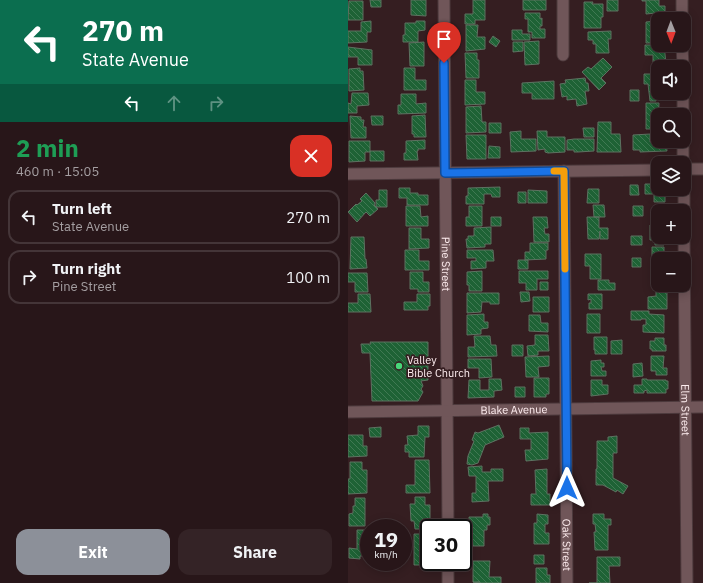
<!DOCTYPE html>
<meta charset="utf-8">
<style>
:root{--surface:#281619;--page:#342326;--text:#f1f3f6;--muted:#a59fa2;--line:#443538;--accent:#8c9099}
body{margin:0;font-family:"IBM Plex Sans",sans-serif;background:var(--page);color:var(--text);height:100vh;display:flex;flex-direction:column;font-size:15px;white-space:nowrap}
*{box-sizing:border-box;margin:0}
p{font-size:13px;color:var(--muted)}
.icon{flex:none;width:22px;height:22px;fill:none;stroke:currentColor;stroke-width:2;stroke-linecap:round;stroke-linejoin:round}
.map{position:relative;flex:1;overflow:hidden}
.sheet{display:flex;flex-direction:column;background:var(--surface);width:348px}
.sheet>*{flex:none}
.top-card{background:#0b6e4f;color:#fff;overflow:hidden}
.needle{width:26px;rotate:179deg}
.fabs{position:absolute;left:303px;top:12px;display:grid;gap:8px}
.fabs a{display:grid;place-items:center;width:40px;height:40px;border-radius:8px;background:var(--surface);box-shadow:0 2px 10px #0003,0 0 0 1px var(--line);font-size:20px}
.speed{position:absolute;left:12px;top:519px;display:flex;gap:8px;font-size:20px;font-weight:700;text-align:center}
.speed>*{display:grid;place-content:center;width:52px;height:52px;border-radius:50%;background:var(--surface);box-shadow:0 2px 10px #0003,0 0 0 1px var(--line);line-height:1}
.speed small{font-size:10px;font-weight:400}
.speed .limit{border:2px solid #111;border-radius:6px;background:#fff;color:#111}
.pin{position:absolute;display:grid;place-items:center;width:34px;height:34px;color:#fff;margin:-41px -17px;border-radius:50% 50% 50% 0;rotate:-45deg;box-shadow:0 0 4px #0007}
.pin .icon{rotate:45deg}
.me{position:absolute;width:44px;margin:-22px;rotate:0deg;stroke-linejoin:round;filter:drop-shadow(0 0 3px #0008)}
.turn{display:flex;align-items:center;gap:14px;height:84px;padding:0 16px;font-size:18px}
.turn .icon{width:52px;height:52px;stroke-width:2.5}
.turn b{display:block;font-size:28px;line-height:34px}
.lanes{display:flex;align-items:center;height:38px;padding:0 16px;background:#0003;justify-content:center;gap:20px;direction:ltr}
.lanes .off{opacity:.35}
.round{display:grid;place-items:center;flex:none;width:42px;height:42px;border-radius:12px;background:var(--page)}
.summary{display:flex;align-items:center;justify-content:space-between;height:68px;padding:0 16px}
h1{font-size:24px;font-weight:800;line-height:30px;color:#1e9e55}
.primary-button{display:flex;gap:8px;margin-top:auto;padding:8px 16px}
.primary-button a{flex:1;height:46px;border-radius:12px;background:var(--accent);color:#fff;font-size:16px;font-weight:800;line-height:46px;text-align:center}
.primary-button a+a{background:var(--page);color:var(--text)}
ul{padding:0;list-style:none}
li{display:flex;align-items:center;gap:12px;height:54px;margin:0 8px 6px;padding:0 8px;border:2px solid var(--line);border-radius:12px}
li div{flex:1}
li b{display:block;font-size:15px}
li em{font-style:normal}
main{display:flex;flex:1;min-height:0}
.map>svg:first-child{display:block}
.building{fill:url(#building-back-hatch);stroke:#5d7261}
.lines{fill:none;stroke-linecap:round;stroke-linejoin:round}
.minor-casing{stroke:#4d3a3d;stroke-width:13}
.minor{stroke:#705659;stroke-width:11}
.route-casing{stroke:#114b97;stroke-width:10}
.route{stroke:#1a73e8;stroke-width:7}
.slow{stroke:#f59e0b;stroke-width:7}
.poi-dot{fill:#48d779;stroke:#351e21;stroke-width:1.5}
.labels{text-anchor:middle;stroke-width:3.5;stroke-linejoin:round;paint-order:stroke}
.street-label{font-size:11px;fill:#feedef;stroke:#351e21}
.poi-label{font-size:11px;fill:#feedef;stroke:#351e21;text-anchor:start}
</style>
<main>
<section class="sheet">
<div class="top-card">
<div class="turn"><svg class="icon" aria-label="left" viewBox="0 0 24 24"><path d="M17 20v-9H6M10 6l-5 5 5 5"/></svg><div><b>270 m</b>State Avenue</div></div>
<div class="lanes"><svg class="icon" aria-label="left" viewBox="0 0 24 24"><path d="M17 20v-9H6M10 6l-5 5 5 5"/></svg><svg class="icon off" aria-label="ahead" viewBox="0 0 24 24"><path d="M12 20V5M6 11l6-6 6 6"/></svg><svg class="icon off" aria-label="right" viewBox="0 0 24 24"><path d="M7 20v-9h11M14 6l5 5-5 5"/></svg></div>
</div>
<div class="summary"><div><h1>2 min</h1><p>460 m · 15:05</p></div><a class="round" style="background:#d93025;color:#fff"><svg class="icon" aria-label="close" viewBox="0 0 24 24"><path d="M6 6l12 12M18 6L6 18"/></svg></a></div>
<ul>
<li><svg class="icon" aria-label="left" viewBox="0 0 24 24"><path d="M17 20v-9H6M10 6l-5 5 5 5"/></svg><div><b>Turn left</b><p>State Avenue</p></div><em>270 m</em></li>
<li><svg class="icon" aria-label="right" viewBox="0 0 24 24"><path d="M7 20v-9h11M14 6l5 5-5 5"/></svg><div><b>Turn right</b><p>Pine Street</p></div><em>100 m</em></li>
</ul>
<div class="primary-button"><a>Exit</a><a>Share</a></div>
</section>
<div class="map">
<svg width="355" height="583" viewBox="0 0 355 583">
<defs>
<pattern id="building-back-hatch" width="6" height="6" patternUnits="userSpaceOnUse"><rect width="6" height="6" fill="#1e6235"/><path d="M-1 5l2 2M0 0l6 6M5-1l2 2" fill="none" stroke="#407953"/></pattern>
</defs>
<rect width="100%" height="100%" fill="#351e21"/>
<path class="building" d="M22 0H33V7H23Z
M63 0H78V16L63 15Z
M125 0H137V20H127V24H117V14H125Z
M175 0H198V10H175Z
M259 0H270V11H259Z
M294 0H311V6H317V16H308V13L298 14V1H294Z
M1 1H15V20H0Z
M236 2H245L244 4H255V17H253V28H236Z
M177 13H192V19L194 18V26H192V29H197V38H184V32H180V19H177Z
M23 21V32H19V42L0 43V31H13V22Z
M68 21H77V30L70 31V42H55V35H57V23H68Z
M308 21H310V43H298V22Z
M118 25H130L129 37H137V49L118 51Z
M164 30H174V34H182V40H164Z
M263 31V39H260L261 53H248V44H245V40H240V32Z
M145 36 152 41 148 47 141 42Z
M191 41V64L177 65 176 42Z
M76 42V66H62L61 43Z
M165 42H175V51L165 52Z
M297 45H316L318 63H316V67H310V72H305V55H297Z
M0 47 24 50V65H10V57H0Z
M117 53H129V60H131V78H118Z
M255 58 264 67 253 78 258 83 251 90 234 72 240 67 243 69Z
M12 68V71H15L16 90 1 91V69Z
M56 68H67V80H78V90H56Z
M296 74H309L308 101H302L300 84H296Z
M237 78 238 83H240L241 91H237L239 104 229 106 228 99 219 100V96L214 97 212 84 218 83 217 80Z
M117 80H128V92H137V104L117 105Z
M206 81V99H184V93H174V83Z
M282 90H291V101H282Z
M4 93H20L21 105 9 106V113H0V103L3 104Z
M53 94H68V104L78 103V113L50 114V105H53Z
M298 103H311L310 129H298Z
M133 106 134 122H138V132L118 133V107Z
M77 115 78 137H66V134H64V116Z
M2 116 13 117V120H16L15 127H18V138H3Z
M23 116H35V125H24Z
M250 122H263V134H272L273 152H249Z
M141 123H153V133H141Z
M235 128H246V137H236Z
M173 131V139H188V151L163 152 162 132Z
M189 131H199V137H217V152L200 153 197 152V149L190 150Z
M302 134V142L318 141 319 151 292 152V150H285V135Z
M118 135H138V159H119Z
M226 139H246V151L230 152H226V150H219V140Z
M77 140V149H70V151H69L70 160H56V153H58V141Z
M1 141H22V152H17V161L1 162Z
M141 146 152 147V158H140Z
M22 151H36V161H22Z
M297 184H310V189H317V202H306V194H297Z
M282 185H290L291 195H282Z
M152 187V197H144L143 194H136V204H118V196H120V188Z
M51 188H62V193H70V195H80V205H59V198H51Z
M240 189H251V203H239Z
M31 190H39V207H28V200H31Z
M180 190 199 191V203H180Z
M170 192H178V203H170Z
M18 193 27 203 26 205 30 209 22 216 18 212 9 222 0 212 8 204 9 205 14 201 12 199Z
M245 205H256L257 217H246Z
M307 205H317V211H310V223L303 224V212H307Z
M58 206H72L73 217 80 216V226H58Z
M121 206H134V226H118V217H121Z
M285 206H295V216H285Z
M143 217H153V226H143Z
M185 217H199L200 228H196L197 234H201V242H186Z
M239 217H251V228H260V239H252V231L251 239H240Z
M302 225H310V237H316V245H307V240H302Z
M143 227V244H137V247L119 248 118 239H120V236H126V228Z
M61 228H73V239H81V248L61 249Z
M283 236H294V245H283Z
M3 237H16L17 259H18L19 268 2 269Z
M182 243H200V250H198V259L177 260V252H182Z
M304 247H316V256H317V259H310V267H308V262H304Z
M57 250H71V261H81V270H57Z
M119 250H145L146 261H138V268L123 269V261H128V258H119Z
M237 254H253V279H242V266H237Z
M284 258H293V267H284Z
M170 260H180V269H170Z
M307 270H310V285H318V288L307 289Z
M134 271V291H121V285H119V272Z
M171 271H200V279H189V290H178V283H171Z
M62 272H75V282H81V292H70V289H62Z
M0 273H19L20 292H7V282H0Z
M250 280H261V283H267V290H250Z
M192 282H200V290H192Z
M308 291H319V309H300V297L308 296Z
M172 292H181L182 301 173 302Z
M119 293H151V304H142V302H134L133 312 119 313Z
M10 294H22L23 312H0V303H10Z
M69 294H82V306H80V310H56V302H69Z
M240 294H254V309H241V303H243V299L240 300Z
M185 297H201V312H185Z
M283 311H301V314L316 315V333L295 332V325H298V319H293V320H283Z
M136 314V322H140V328L133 329V334L119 335V315Z
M239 314H252V333H239Z
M181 315H192L193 323H200V332L181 331Z
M187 335H200L201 351H190V355L180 356 179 346 187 345Z
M126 336H142L143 345H148L149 356 120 357V347H127Z
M246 337H259V354H247V350H246Z
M307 338H316V345H318V351H304V349H302V341H307Z
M274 340V354H263V341Z
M22 342H80V380L73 381 75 386 73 389 75 392 70 401H24L22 353H14L13 344H23Z
M164 345H175V356H164Z
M201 356V366L190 367 191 377H178L177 357Z
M303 356H316L315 368H319V375H308V371H303Z
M120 359H143L144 377 131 378V368H120Z
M253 360V363H256V367H253L254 371H258V376H243V361Z
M294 363 295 376 285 377V364Z
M186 378H201V394H198V397H186Z
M141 379H153L154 390 146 391V397L120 398 121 380H132V390H141Z
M294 379H299V380H318V381H320V389H318V393H299V390L296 391V393H286V385H294Z
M243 380H254V385H260V394L243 396Z
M167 387H177V397H167Z
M151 425 156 437 137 445 130 463 124 465 119 464 120 456 126 441 124 440 127 432 130 433Z
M70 426H81V437H77L76 457H61V452H57V445H60L59 436 70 435Z
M33 427V437H22L21 428Z
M172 428H181V433L200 432V459L178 461 177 450H183V439H172Z
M0 435H15V446H19V456L0 457Z
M269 436V453H265V478L280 486 275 494 269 490 268 492 255 485H248V469H249V441H260V437Z
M67 460H81L82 493H58V485H67Z
M2 462H14V470H19V493L0 494V479H2Z
M134 466V472H143V469H155V481H140L141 501 124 502V493H128V476H121L120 467Z
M199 469V494H202V505H183V494H188L187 470Z
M67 497H77V505H82V520H80L81 529H67L66 521H63L62 504H67Z
M7 498H17V526H1V514L5 513V506H7Z
M135 514H140V517H142V525H139V530H136V546H125L123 525H121V517H135Z
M189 514 200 515V524H197V533H201V544H186V523H189Z
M245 514H256V519H263V525H260V550H247L246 532H248L247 524H245Z
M9 530H21V556H12V559L1 558V548L9 549Z
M66 534H79V542H81V565H66Z
M186 555H196V564H186Z
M249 557H272V566H261L262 583H241H249Z
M125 561H142L141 577H153V583H125L132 582H125Z
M188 568H199V575H202V583H188Z"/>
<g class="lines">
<defs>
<g id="minor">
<path id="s1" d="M96 0 100 528"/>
<path d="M215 0V55"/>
<path d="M334 0V19"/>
<path d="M334 45 335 67"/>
<path d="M335 93V115"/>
<path d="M335 141V163"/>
<path d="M336 169H355"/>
<path id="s2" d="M216 171 219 583"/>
<path d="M0 174 310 170"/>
<path d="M336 189V211"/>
<path id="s3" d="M336 237 339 583"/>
<path id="s4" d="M0 412 355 407"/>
<path d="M100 562V583"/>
</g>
</defs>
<use href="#minor" class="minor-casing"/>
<use href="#minor" class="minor"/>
</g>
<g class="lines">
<defs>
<path id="route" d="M96 63 97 173 216 171 219 488"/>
</defs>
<use href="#route" class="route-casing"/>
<use href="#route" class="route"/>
<path class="slow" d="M206 171H216L217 269"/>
</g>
<circle class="poi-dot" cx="51" cy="366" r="4"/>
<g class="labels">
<g class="street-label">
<text dy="4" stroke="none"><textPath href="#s1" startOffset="264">Pine Street</textPath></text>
<text dy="4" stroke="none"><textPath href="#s4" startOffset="166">Blake Avenue</textPath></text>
<text dy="4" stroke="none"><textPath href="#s3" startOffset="173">Elm Street</textPath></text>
<text dy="4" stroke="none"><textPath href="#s2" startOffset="374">Oak Street</textPath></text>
</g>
<g class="poi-label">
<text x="59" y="364">Valley<tspan x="59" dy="13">Bible Church</tspan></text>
</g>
</g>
</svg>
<div class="fabs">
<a><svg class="needle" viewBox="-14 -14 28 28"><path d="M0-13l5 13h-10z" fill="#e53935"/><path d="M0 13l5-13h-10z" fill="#a59fa2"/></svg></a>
<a><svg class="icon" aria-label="sound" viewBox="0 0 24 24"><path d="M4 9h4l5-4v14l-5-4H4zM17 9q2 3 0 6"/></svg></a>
<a><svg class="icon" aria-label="search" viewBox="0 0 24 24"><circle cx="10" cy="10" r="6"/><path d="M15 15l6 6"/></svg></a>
<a><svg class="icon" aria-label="layers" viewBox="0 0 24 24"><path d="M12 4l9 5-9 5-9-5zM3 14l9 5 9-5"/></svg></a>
<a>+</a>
<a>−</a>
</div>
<div class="speed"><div>19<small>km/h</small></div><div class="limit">30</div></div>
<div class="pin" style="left:96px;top:63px;background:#d93025"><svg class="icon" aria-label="arrive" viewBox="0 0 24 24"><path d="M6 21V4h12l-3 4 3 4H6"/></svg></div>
<svg class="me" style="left:219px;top:488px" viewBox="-20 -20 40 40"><path d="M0-17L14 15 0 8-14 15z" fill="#1a73e8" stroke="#fff" stroke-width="4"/></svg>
</div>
</main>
